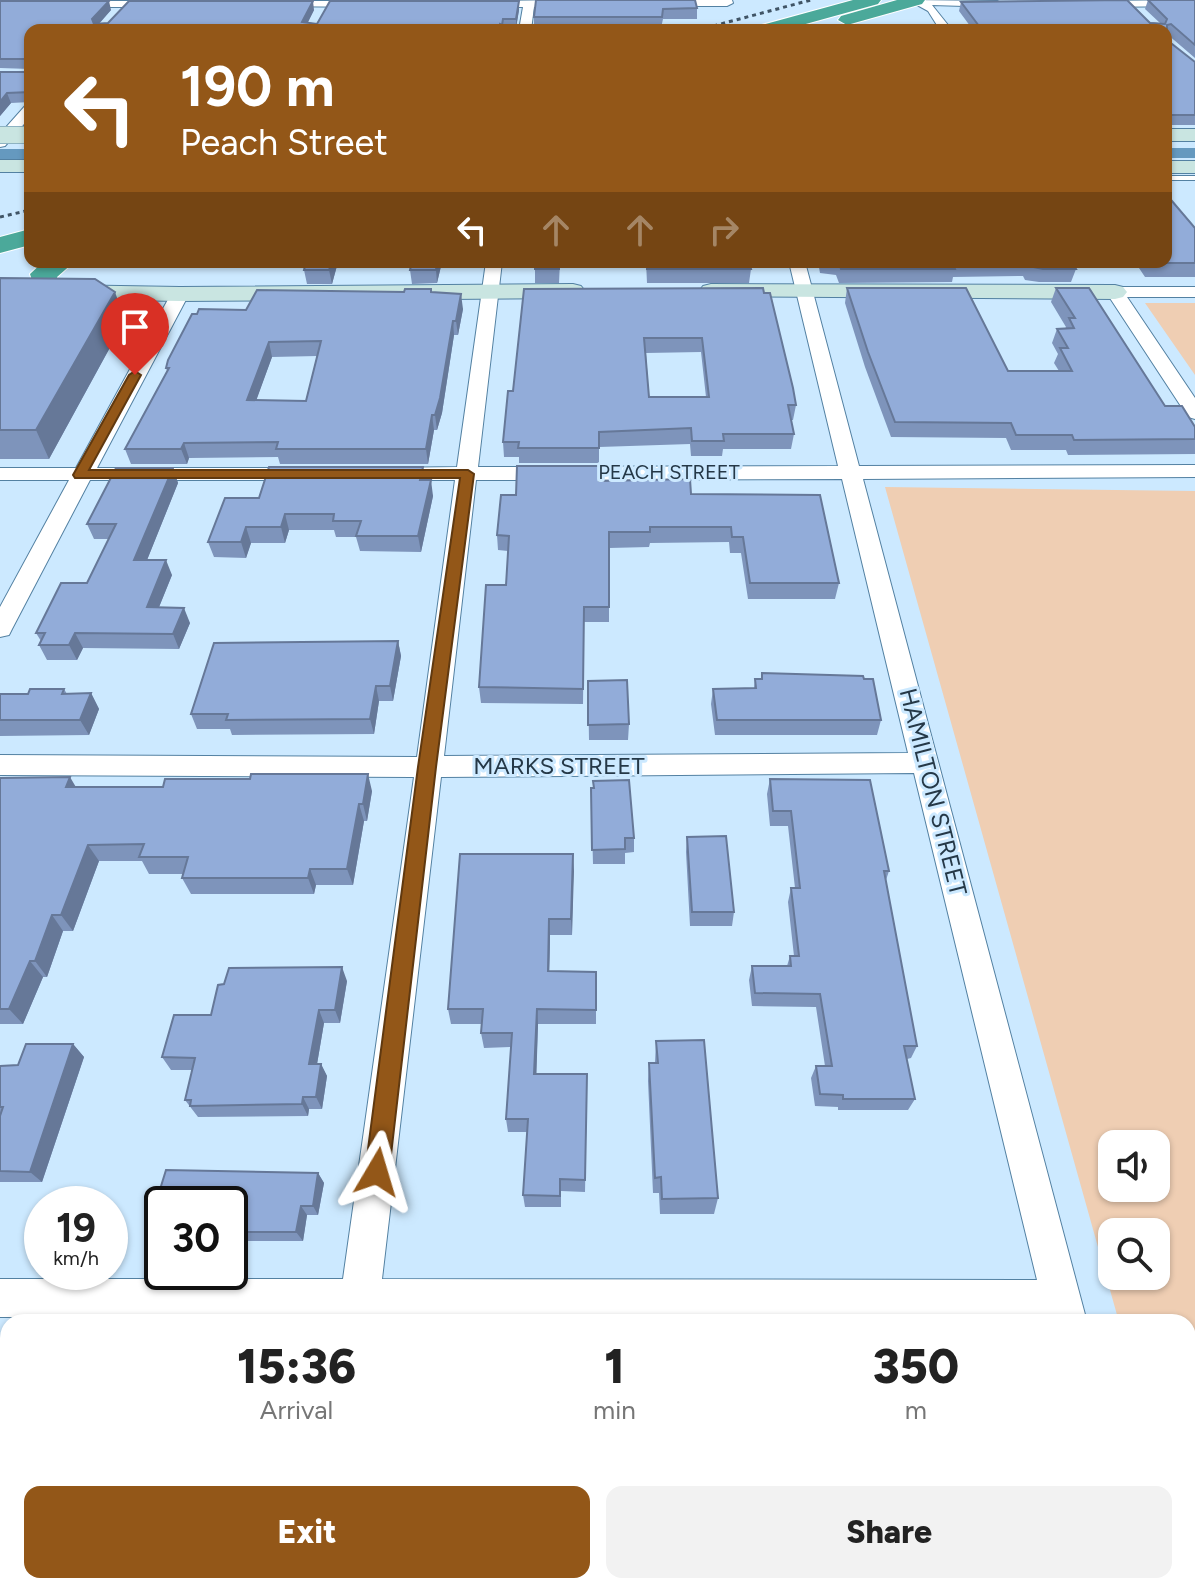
<!DOCTYPE html>
<style>
:root{--surface:#fff;--page:#f2f2f2;--text:#222;--muted:#767676;--accent:#935718}
body{margin:0;font-family:Figtree,sans-serif;background:var(--page);color:var(--text);height:100vh;display:flex;flex-direction:column;font-size:30px;white-space:nowrap}
*{box-sizing:border-box;margin:0}
p{font-size:26px;color:var(--muted)}
.icon{flex:none;width:44px;height:44px;fill:none;stroke:currentColor;stroke-width:2;stroke-linecap:round;stroke-linejoin:round}
.map{position:relative;flex:1;overflow:hidden}
.drawer{position:absolute;left:0px;top:1314px;width:1196px;height:280px;display:flex;flex-direction:column;background:var(--surface);border-radius:24px 24px 0 0;box-shadow:0 2px 6px #0004}
.drawer>*{flex:none}
.guide{position:absolute;left:24px;top:24px;width:1148px;height:244px;border-radius:16px;box-shadow:0 2px 6px #0004;background:#935718;color:#fff;overflow:hidden}
.buttons{position:absolute;left:1098px;top:1130px;display:grid;gap:16px}
.buttons a{display:grid;place-items:center;width:72px;height:72px;border-radius:16px;background:var(--surface);box-shadow:0 2px 6px #0004;font-size:40px}
.speed{position:absolute;left:24px;top:1186px;display:flex;gap:16px;font-size:40px;font-weight:700;text-align:center}
.speed>*{display:grid;place-content:center;width:104px;height:104px;border-radius:50%;background:var(--surface);box-shadow:0 2px 6px #0004;line-height:1}
.speed small{font-size:20px;font-weight:400}
.speed .limit{border:4px solid #111;border-radius:12px;background:#fff;color:#111}
.pin{position:absolute;display:grid;place-items:center;width:68px;height:68px;color:#fff;margin:-82px -34px;border-radius:50% 50% 50% 0;rotate:-45deg;box-shadow:0 0 8px #0007}
.pin .icon{rotate:45deg}
.me{position:absolute;width:88px;margin:-44px;rotate:7deg;stroke-linejoin:round;filter:drop-shadow(0 0 6px #0008)}
.turn{display:flex;align-items:center;gap:28px;height:168px;padding:0 24px;font-size:36px}
.turn .icon{width:104px;height:104px;stroke-width:2.5}
.turn b{display:block;font-size:56px;line-height:68px}
.lanes{display:flex;align-items:center;height:76px;padding:0 24px;background:#0003;justify-content:center;gap:40px;direction:ltr}
.lanes .off{opacity:.35}
.eta{display:flex;justify-content:space-evenly;align-items:center;height:136px;text-align:center}
.eta b{font-size:48px;font-weight:800;line-height:56px}
.action{display:flex;gap:16px;margin-top:auto;padding:16px 24px}
.action a{flex:1;height:92px;border-radius:16px;background:var(--accent);color:#fff;font-size:32px;font-weight:800;line-height:92px;text-align:center}
.action a+a{background:var(--page);color:var(--text)}
.map>svg:first-child{display:block}
.green{fill:#efceb3;fill-rule:evenodd}
.lines{fill:none;stroke-linecap:round;stroke-linejoin:round}
.canal{fill:#6599bf;fill-rule:evenodd}
.lane-casing{stroke:#5381a2;stroke-width:2}
.street-casing{stroke:#5381a2;stroke-width:2}
.secondary-casing{stroke:#5381a2;stroke-width:2}
.highway-casing{stroke:#fff;stroke-width:2}
.lane{fill:#fff;fill-rule:evenodd}
.street{fill:#fff;fill-rule:evenodd}
.secondary{fill:#c9e5e1;fill-rule:evenodd}
.highway{fill:#4ba99a;fill-rule:evenodd}
.rail{stroke:#405465;stroke-width:3;stroke-dasharray:4 4;stroke-linecap:butt}
.secondary-bridge-casing{stroke:#5381a2;stroke-width:18;stroke-linecap:butt}
.secondary-bridge{stroke:#c9e5e1;stroke-width:17}
.wall{fill:#7e94bb;fill-rule:evenodd}
.shaded-wall{fill:#667898}
.building{fill:#92acd9;stroke:#667898;stroke-width:2;fill-rule:evenodd}
.route{fill:#935718;stroke:#603910;stroke-width:2}
.labels{text-anchor:middle;stroke-width:6;stroke-linejoin:round;paint-order:stroke}
.far-street-label{font-size:20px;fill:#253847;stroke:#cce9ff}
.street-label{font-size:24px;fill:#253847;stroke:#cce9ff}
</style>
<div class="map">
<svg width="1195" height="1594" viewBox="0 0 1195 1594">
<rect width="100%" height="100%" fill="#cce9ff"/>
<path class="green" d="M1145 303H1195V375Z
M885 487 1195 491V1594L1188 1569V1322H1119ZM1112 1144H1156V1188H1112ZM1112 1232H1156V1276H1112Z"/>
<g class="lines">
<path class="canal" d="M1166 148H1195V158H1166Z
M0 149H30V159H0Z"/>
<defs>
<path id="lane" d="M1166 176H1195V180H1166Z"/>
<path id="street" d="M572 0 577 3 571 6 534 7 531 30H519L523 7H481L475 4 481 1Z
M660 0H732L733 3 727 6H661L655 3Z
M908 0 997 1 1003 4 997 7 932 5 952 30H940L928 11Z
M1195 0V6L1095 7 1089 4 1095 1Z
M0 1H163L169 4 163 7H0Z
M277 1H367L373 4 367 7 273 6V2Z
M30 105V117L5 146 0 147V134L25 106Z
M486 262H502L478 467 838 466 789 262H805L859 466 1195 465V477L863 479 1087 1322H1047L1046 1318H377V1322H337L338 1318 0 1317V1279H343L414 777 0 775V755L417 757 455 480H385L374 474 385 468 457 467ZM842 479 908 753 444 756 476 480ZM914 773 1037 1280 382 1279 441 777Z
M1115 287H1195V297H1127L1195 398V419L1188 417 1106 292Z
M180 289 189 294 97 468H303L314 474 303 480H90L12 629 9 635 0 637V607L69 480H0V468H76L171 294Z
M296 1586H340V1594H294Z
M1113 1586H1157L1160 1594H1114Z"/>
<path id="secondary" d="M1166 129H1195V141H1166Z
M0 160H30V172H0Z
M1166 161H1195V173H1166Z
M0 284 180 287 573 284 581 286 585 291 581 296 573 298 180 301 0 298Z
M711 284 1115 285 1123 287 1127 292 1123 297 1115 299 703 296 699 291 703 286Z"/>
<path id="highway" d="M853 0H881L878 4 784 30H755L758 26Z
M897 0H925L922 4 847 25 838 20 841 16Z
M30 229V245L0 253V237Z
M43 262H74L57 277 62 293 58 299H38L30 274Z"/>
</defs>
<use href="#lane" class="lane-casing"/>
<use href="#street" class="street-casing"/>
<use href="#secondary" class="secondary-casing"/>
<use href="#highway" class="highway-casing"/>
<use href="#lane" class="lane"/>
<use href="#street" class="street"/>
<use href="#secondary" class="secondary"/>
<use href="#highway" class="highway"/>
<path class="rail" d="M698 30 811 0
M0 217 30 210"/>
<defs>
<path id="secondary-bridge" d="M0 135H30"/>
</defs>
<use href="#secondary-bridge" class="secondary-bridge-casing"/>
<use href="#secondary-bridge" class="secondary-bridge"/>
</g>
<path class="wall" d="M536 0 697 8V19H663L661 28H534V17Z
M1148 0H1195V58L1167 34V40L1195 62V125H1166V30H973L959 11 961 2 1160 23 1145 9Z
M0 1 111 10 99 24 314 10 308 22 317 24 519 10 516 28H504L503 30H30V102L11 103 0 116V72H27L30 69 0 68Z
M1195 228V277H1145L1135 262H1166Z
M306 262H338L332 284H307L304 270Z
M442 262 437 283 412 284 410 270Z
M560 262 559 283H535V269Z
M646 262H749L751 269 749 283H647Z
M818 262H1072L1076 269 1071 282H1039L1025 280 1023 276 953 277 952 282 839 283 836 275 820 273Z
M0 278 125 320 49 459H0Z
M763 288 796 405 793 420H791L794 434 791 449H723L722 456H691L690 444 599 447V463H519V457H504L503 442 513 391ZM701 352 706 397H649L646 353Z
M847 288 1008 371H1059L1054 363 1058 354 1052 343 1057 329H1065L1066 327 1051 302 1056 288 1165 406 1195 427V454L1068 455 1066 450H1011L1006 438 891 437 865 367 845 303Z
M431 289 432 292 463 309 458 335H454L442 413 437 430H434L428 464H280L278 457 189 458 187 464H131L125 449 167 371 166 368 246 310ZM317 356 306 401 256 400 272 357Z
M423 467 425 480 433 496 421 552 360 551 356 537H336L334 530H289L285 543H251L246 558 214 557 208 542 259 498Z
M173 468 178 483 147 560 172 575 159 607 190 623 179 649 83 648 77 660H47L39 645 41 641 36 633 87 583 109 539H94L87 524Z
M599 481 691 494 839 583 835 599H748L741 553H730L729 542 650 543 649 547 609 548V622H584L583 704 481 703 479 687 506 585 508 551 498 550 497 535 516 495Z
M398 641 401 656 393 701H379L374 734 232 735 230 729H197L191 714Z
M762 673 864 679 881 720 877 735H715L711 704 713 689 754 688 755 679H761Z
M588 681 629 724 628 740H589Z
M64 689 67 694 91 693 99 709 89 735 0 736V694H28Z
M0 778 76 787 372 791 367 821H364L353 885H316L314 894H191L182 878 183 874H149L142 861H99L73 931H63L47 977H43L23 1024H0Z
M770 779 889 871 886 880 917 1046 911 1058 907 1059 915 1099 908 1110H838V1107L815 1106 811 1078 816 1066H825L816 1007 752 1006 749 980 752 966H787L790 956H794L788 902 791 888H795L788 826H770L767 794Z
M591 788 634 838V852L625 853V864H593Z
M687 837 734 912 732 926H690L686 852Z
M573 854 572 935H550L549 971 596 972V1024H538L536 1074 587 1088 585 1192 561 1191V1207H525L523 1195 527 1132H508L506 1119 511 1047 484 1048 481 1033 482 1024H451L448 1009Z
M347 981 340 1023H324L317 1064H321L327 1076 322 1109H309L308 1116 198 1117 185 1100 192 1070H171L162 1057 211 1015Z
M656 1041 718 1198 714 1214H660L659 1193H653L648 1081 649 1063H655Z
M73 1044 84 1057 42 1182H0V1066L18 1065Z
M166 1170 318 1173 324 1183 318 1215H307L303 1241H230V1204H162V1234H159L149 1225Z
M873 1586H1054L1056 1594H874Z"/>
<path class="shaded-wall" d="M109 1 111 10 95 28 92 19Z
M313 1 314 10 304 30 302 22Z
M519 1V10L516 28V19Z
M7 93 11 103 0 116V102Z
M332 262H338L332 284 329 270Z
M437 262H442L437 283 436 270Z
M115 292 125 320 49 459 36 430Z
M461 294 463 309 458 335 456 321Z
M453 321 454 335 442 413 437 430 435 415Z
M269 342 272 357 251 415 247 400Z
M432 415 434 430 428 464 426 449Z
M184 443 189 458 187 464 181 449Z
M173 468 178 483 141 575 134 560Z
M431 480 433 496 421 552 418 536Z
M285 514 289 530 285 543 281 527Z
M246 527 251 543 246 558 241 542Z
M166 560 172 575 153 622 147 607Z
M184 608 190 623 179 649 173 634Z
M75 633 83 648 77 660 69 645Z
M398 641 401 656 393 701 390 686Z
M376 686 379 701 374 734 370 719Z
M91 693 99 709 89 735 80 720Z
M368 774 372 791 367 821 363 804Z
M70 777 80 794 66 787Z
M359 804 364 821 353 885 347 869Z
M88 845 99 861 73 931 61 915Z
M573 854 574 871 572 935 571 919Z
M310 869 316 885 314 894 308 878Z
M52 915 63 931 47 977 35 961Z
M549 919 550 935 549 986 548 971Z
M30 961 43 977 23 1024 9 1009Z
M342 967 347 981 340 1023 335 1010Z
M537 1009 538 1024 536 1088 534 1074Z
M319 1010 324 1023 315 1076 309 1064Z
M73 1044 84 1057 42 1182 30 1172Z
M321 1064 327 1076 322 1109 316 1097Z
M303 1097 309 1109 308 1116 302 1104Z
M318 1173 324 1183 318 1215 313 1206Z
M301 1206 307 1215 303 1241 296 1232Z
M8 1420V1495L5 1504 0 1503V1446Z"/>
<path class="building" d="M536 0H695L697 8 663 9 662 17H534Z
M1127 0 1150 23 1165 24 1167 19 1148 0H1195V45L1171 24 1167 25V40L1195 62V115H1166V30H982L961 2Z
M0 1H109L92 19 94 24 108 23 129 1H313L302 22 317 24 330 1H519L516 19H503L502 25 500 24 499 30H30V92L7 93 0 102V72H27L30 69 29 59H0Z
M1166 194 1195 228V263H1151L1150 262H1166Z
M306 262H332L329 270H304Z
M412 262H437L436 270H410Z
M535 262H559V269H535Z
M647 262H749L751 269H647Z
M839 262H1072L1076 269H1043L1029 266 1027 263H953L955 269H841Z
M0 278 95 279 115 292 36 430H0Z
M763 288 764 293H770L793 388 796 405H788L794 434H723L724 441H692L691 428 599 432V448H518L519 442H503L508 391H513L524 289ZM644 338H702L709 397H649Z
M847 288H966L1008 371H1072L1060 348H1068L1057 329 1074 328 1069 318H1075L1056 288H1089L1165 406H1182L1195 427V439L1074 440 1072 435H1016L1011 423 895 422 868 352Z
M405 289H431V292L461 294 456 321H453L440 398 435 415H432L426 449H276L278 442 184 443 181 449H125L169 368H166L168 360 192 314H197L199 309 246 310 257 290 404 292ZM321 341 306 401 247 400 269 342Z
M517 466H599V481L690 479 691 494 820 495 839 583H750L743 537H732L731 527H650V532H609V607H584L583 689 479 687 486 585H506L509 536 497 535 501 495H516Z
M269 467H423L420 480H431L418 536H356L361 521H333L334 514H285L281 527H246L241 542H208L225 498H259Z
M116 468H173L134 560H166L147 607 184 608 173 634 75 633 69 645H39L45 633H36L61 583H87L116 524H87Z
M398 641 390 686H376L370 719 226 720 228 714H191L214 643Z
M762 673 863 676 864 679H873L881 720H717L713 689 756 688 755 679H762Z
M627 680 629 724 588 725V681Z
M30 689H64L62 694 91 693 80 720H0V694H28Z
M251 774H368L363 804H359L347 869H310L308 878H182L188 857H139L144 844 88 845 61 915H52L35 961H30L9 1009H0V778L70 777 66 787H163L165 779H250Z
M770 779 870 780 889 871H884L917 1046H904L915 1099H843V1095L820 1094 816 1066H832L820 994 755 993 752 966H791L790 956H799L791 888H800L791 811H773Z
M629 780 634 838H625V849L592 850 591 788H594L593 781Z
M726 836 734 912H692L687 837Z
M460 854H573L571 919H549L548 971 596 972V1010L537 1009 534 1074H587L585 1180 560 1179V1196L523 1195 528 1119H506L512 1033H481L483 1009H448Z
M342 967 335 1010H319L309 1064H321L316 1097H303L302 1104 190 1106 191 1100H185L195 1058 162 1057 174 1015H211L218 985 224 984 229 968Z
M704 1040 718 1198 662 1199 661 1177 655 1178 649 1063H658L656 1041Z
M26 1044H73L30 1172 0 1171V1116L3 1107H0V1066L18 1065Z
M166 1170 318 1173 313 1206H301L296 1232H230V1204H162V1225H149Z
M0 1349 8 1350V1420L0 1446Z
M0 1499H8V1564H0L7 1537H0Z
M885 1586H1054L1056 1594H886Z"/>
<path class="route" d="M135 371 141 375 89 470H468L474 474 436 767 389 1172 385 1180 377 1184 369 1180 365 1172 418 767 460 478H75L73 475 129 375Z"/>
<g class="labels">
<g class="far-street-label">
<text x="669" y="479">PEACH STREET</text>
</g>
<g class="street-label">
<text x="559" y="774">MARKS STREET</text>
<text transform="translate(933 792) rotate(76)" y="8">HAMILTON STREET</text>
</g>
</g>
</svg>
<div class="buttons">
<a><svg class="icon" aria-label="sound" viewBox="0 0 24 24"><path d="M4 9h4l5-4v14l-5-4H4zM17 9q2 3 0 6"/></svg></a>
<a><svg class="icon" aria-label="search" viewBox="0 0 24 24"><circle cx="10" cy="10" r="6"/><path d="M15 15l6 6"/></svg></a>
</div>
<div class="speed"><div>19<small>km/h</small></div><div class="limit">30</div></div>
<div class="pin" style="left:135px;top:375px;background:#d93025"><svg class="icon" aria-label="arrive" viewBox="0 0 24 24"><path d="M6 21V4h12l-3 4 3 4H6"/></svg></div>
<svg class="me" style="left:377px;top:1172px" viewBox="-20 -20 40 40"><path d="M0-17L14 15 0 8-14 15z" fill="#935718" stroke="#fff" stroke-width="4"/></svg>
<div class="guide">
<div class="turn"><svg class="icon" aria-label="left" viewBox="0 0 24 24"><path d="M17 20v-9H6M10 6l-5 5 5 5"/></svg><div><b>190 m</b>Peach Street</div></div>
<div class="lanes"><svg class="icon" aria-label="left" viewBox="0 0 24 24"><path d="M17 20v-9H6M10 6l-5 5 5 5"/></svg><svg class="icon off" aria-label="ahead" viewBox="0 0 24 24"><path d="M12 20V5M6 11l6-6 6 6"/></svg><svg class="icon off" aria-label="ahead" viewBox="0 0 24 24"><path d="M12 20V5M6 11l6-6 6 6"/></svg><svg class="icon off" aria-label="right" viewBox="0 0 24 24"><path d="M7 20v-9h11M14 6l5 5-5 5"/></svg></div>
</div>
<section class="drawer">
<div class="eta">
<div><b>15:36</b><p>Arrival</p></div>
<div><b>1</b><p>min</p></div>
<div><b>350</b><p>m</p></div>
</div>
<div class="action"><a>Exit</a><a>Share</a></div>
</section>
</div>
